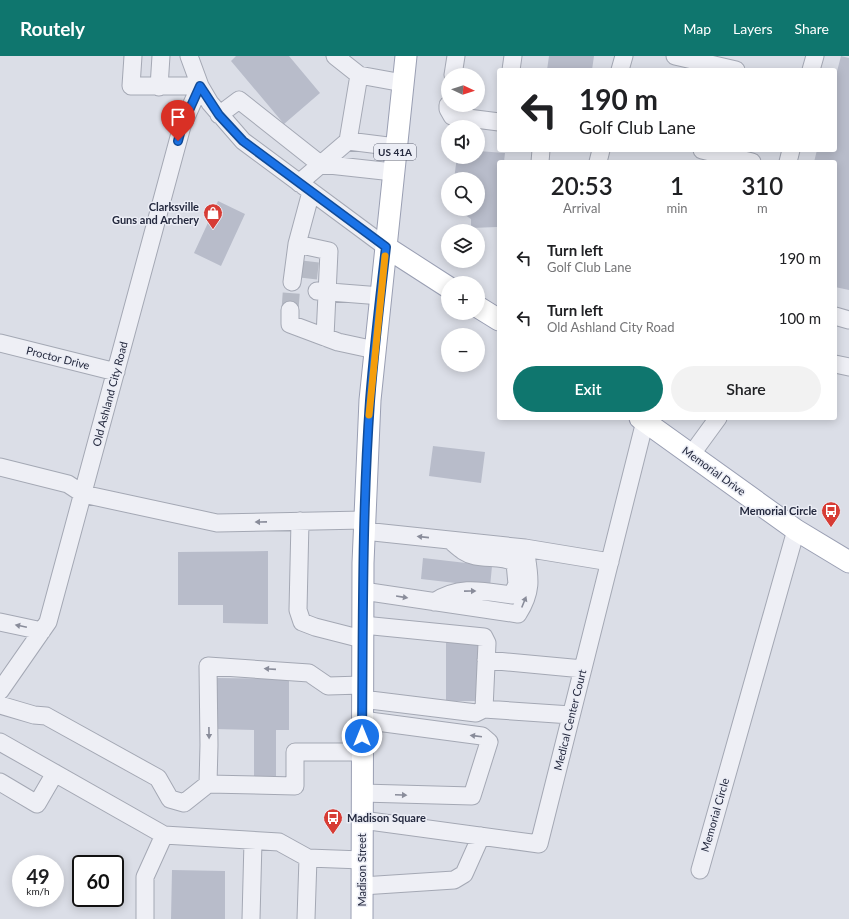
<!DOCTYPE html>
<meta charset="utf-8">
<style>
:root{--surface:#fff;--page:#f2f2f2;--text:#202124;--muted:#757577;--accent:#0f766e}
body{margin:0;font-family:Lato,sans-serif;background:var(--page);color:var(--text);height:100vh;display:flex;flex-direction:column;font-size:15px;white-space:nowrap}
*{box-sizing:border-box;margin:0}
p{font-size:13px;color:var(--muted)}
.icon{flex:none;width:22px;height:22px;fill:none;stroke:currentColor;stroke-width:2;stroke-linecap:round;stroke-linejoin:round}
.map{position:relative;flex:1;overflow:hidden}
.sheet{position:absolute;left:497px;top:104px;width:340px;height:260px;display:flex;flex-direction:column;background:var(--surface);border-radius:4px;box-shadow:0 2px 10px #0003}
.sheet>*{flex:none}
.guide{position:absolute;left:497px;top:12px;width:340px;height:84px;border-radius:4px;box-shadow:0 2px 10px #0003;background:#fff;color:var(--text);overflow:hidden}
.needle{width:26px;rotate:94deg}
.tools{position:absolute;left:441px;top:12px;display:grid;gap:8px}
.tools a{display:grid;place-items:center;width:44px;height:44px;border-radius:50%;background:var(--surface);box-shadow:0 2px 10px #0003;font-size:20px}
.speed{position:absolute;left:12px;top:799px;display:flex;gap:8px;font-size:20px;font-weight:700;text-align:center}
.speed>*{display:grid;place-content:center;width:52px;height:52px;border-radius:50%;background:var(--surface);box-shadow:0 2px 10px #0003;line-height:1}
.speed small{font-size:10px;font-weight:400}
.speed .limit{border:2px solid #111;border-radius:6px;background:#fff;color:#111}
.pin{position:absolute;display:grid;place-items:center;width:34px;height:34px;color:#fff;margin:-41px -17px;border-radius:50% 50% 50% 0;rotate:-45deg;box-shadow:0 0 4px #0007}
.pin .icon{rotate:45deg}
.me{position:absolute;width:44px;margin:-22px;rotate:0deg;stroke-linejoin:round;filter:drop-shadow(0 0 3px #0008)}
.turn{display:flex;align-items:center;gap:14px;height:84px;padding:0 16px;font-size:18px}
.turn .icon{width:52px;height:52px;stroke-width:2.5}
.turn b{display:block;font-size:28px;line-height:34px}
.eta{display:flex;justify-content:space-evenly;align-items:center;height:68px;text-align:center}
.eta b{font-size:24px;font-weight:600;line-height:28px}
.cta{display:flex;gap:8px;margin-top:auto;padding:8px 16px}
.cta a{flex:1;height:46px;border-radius:24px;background:var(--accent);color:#fff;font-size:16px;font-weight:600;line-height:46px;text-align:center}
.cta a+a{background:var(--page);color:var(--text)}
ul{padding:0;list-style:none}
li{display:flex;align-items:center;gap:12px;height:60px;padding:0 16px}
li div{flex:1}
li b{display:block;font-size:15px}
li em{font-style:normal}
header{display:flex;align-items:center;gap:24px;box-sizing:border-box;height:56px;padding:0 20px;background:var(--accent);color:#fff}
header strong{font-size:19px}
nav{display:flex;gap:22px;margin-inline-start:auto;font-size:14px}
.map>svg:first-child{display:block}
.building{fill:#b8bcca}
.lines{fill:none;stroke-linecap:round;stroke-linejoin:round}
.minor-tunnel{stroke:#b6bac5;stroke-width:17;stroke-dasharray:17 8;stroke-linecap:butt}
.minor-casing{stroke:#a4a8b4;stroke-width:19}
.major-casing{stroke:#9a9fb3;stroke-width:23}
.minor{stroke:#eeeff5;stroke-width:17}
.major{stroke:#fff;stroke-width:21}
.oneway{fill:#898c9a}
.route-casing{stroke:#114b97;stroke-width:10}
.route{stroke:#1a73e8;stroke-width:7}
.slow{stroke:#f59e0b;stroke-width:7}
.labels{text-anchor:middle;stroke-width:3;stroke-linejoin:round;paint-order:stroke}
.shield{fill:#ebedf5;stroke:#606475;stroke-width:1}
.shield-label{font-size:10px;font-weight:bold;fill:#24293e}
.poi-label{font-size:11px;font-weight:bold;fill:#24293e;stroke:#ebedf5;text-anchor:end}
.street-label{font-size:11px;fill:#24293e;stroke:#ebedf5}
</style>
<header>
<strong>Routely</strong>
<nav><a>Map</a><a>Layers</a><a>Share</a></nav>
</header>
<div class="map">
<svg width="849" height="863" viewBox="0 0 849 863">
<rect width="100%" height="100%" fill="#dbdee7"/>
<path class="building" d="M236 0H289L320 37 284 68 231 5Z
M549 0H594L592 14H547Z
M841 0 849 2V234L835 231V106H814L817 94H835V23Z
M478 95 505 97 504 106H499L497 171 471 172V163L456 153H478V123H454L457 101H478Z
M218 145 245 158 221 210 194 197Z
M433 390 485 396 481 427 429 420Z
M268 495V568L223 567V549H178V496Z
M423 502 492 510 490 531 421 523Z
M446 586H478L477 645H446Z
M215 622 289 623V674H276V721H254V674L215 673Z
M172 814 225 815V863H171Z"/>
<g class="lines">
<path class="minor-tunnel" d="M301 213 318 215
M290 254 292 226"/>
<defs>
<path id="minor" d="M133 0 131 30H200
M189 0 200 30 210 47 243 85 386 191
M335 0 359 19 403 27
M675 0 736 14
M511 14 513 0
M620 14 624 0
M811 14 815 0
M453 19 456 0
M159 31 161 0
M448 49V53L452 60 499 66
M219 59 239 44 320 108 393 116
M348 85 396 91
M702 94 752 106
M540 106 541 94
M598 106 601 94
M788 106 791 94
M299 127 348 85 359 19
M297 188 329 195 325 281
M292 226 297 188 311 136
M317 235 381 240
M290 254V268L338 286 375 294
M835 260 849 264
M0 287 116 316
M835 308 849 311
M691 399 718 362
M0 411 68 428 83 438 217 467 364 464
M300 465 298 554 302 566 315 571 362 583
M525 492 610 506
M363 535 518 558C534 533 529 519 525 492L364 475
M434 546C460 529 482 535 512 539L517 528 515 507C504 499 488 503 475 500 465 498 459 492 451 485
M0 566 42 575
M486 604 583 613
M0 635 48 566 182 70 200 30
M362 643 476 657 484 653 487 587 484 581 363 569
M0 649 34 659 46 660 158 722 170 743 184 747 208 728 295 730V696H362
M484 653 571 659
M0 686 164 779 279 786 308 802 362 804
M0 726 37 748 55 717
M208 728 209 689 208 610 309 617 328 630 362 629
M362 737 472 740 489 686 482 680 362 664
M362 764 539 788 645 365
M700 814 796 474
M362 830 454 824 464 818 481 780
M145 863V821L164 779
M251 863 253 785
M306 863 308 802"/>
<path id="major" d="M386 191 448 231
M478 251 499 264
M640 362 796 474 849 506
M362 863 363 507 370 344 406 0"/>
</defs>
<use href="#minor" class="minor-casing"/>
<use href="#major" class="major-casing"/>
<use href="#minor" class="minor"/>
<use href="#major" class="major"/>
</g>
<defs><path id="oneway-solid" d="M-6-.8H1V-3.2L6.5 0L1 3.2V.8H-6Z"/></defs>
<g class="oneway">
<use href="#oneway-solid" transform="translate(261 466) rotate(179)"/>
<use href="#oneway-solid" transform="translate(423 481) rotate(-174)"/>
<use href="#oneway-solid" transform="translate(470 535) rotate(-1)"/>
<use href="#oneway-solid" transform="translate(402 541) rotate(9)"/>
<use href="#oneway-solid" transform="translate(524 546) rotate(-68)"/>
<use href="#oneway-solid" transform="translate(21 570) rotate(-168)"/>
<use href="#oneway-solid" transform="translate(270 613) rotate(-176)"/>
<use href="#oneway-solid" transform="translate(209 677) rotate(89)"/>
<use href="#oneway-solid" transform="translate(476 680) rotate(-173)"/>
<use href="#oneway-solid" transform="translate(401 739) rotate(2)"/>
</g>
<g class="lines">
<defs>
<path id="route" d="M178 85 182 70 200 30 219 59 243 85 386 191C380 242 374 294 370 345 362 456 363 568 362 680"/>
</defs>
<use href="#route" class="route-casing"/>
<use href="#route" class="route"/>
<path class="slow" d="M369 359 385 200"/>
</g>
<defs>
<symbol id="shop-pin" viewBox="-11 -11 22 30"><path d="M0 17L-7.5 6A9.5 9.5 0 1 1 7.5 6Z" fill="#d73c35" stroke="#ebedf5"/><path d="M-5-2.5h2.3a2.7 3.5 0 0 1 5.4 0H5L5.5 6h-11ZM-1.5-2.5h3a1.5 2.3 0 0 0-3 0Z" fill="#fff"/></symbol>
<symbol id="bus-pin" viewBox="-11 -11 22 30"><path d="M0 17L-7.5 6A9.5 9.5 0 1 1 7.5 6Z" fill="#d73c35" stroke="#ebedf5"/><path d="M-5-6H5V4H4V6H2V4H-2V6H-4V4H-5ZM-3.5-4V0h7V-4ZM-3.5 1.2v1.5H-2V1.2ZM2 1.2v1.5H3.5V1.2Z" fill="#fff"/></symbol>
</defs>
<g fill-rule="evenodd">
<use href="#shop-pin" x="202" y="146" width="22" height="30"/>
<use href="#bus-pin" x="820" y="444" width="22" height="30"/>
<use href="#bus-pin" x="322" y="751" width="22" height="30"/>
</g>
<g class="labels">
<rect class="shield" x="374" y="88" width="42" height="16" rx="3"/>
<g class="shield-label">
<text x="395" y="100">US 41A</text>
</g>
<g class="poi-label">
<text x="199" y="155">Clarksville<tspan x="199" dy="13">Guns and Archery</tspan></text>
<text x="817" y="459">Memorial Circle</text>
<text x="347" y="766" text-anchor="start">Madison Square</text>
</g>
<g class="street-label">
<text transform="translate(58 302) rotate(14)" y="4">Proctor Drive</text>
<text transform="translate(110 338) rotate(-75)" y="4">Old Ashland City Road</text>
<text transform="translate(714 415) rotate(36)" y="4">Memorial Drive</text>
<text transform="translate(570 664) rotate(-76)" y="4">Medical Center Court</text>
<text transform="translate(715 759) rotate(-74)" y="4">Memorial Circle</text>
<text transform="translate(362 814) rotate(-90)" y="4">Madison Street</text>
</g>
</g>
</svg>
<div class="tools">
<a><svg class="needle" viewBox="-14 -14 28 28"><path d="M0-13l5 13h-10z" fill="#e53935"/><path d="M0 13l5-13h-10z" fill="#757577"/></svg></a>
<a><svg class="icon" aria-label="sound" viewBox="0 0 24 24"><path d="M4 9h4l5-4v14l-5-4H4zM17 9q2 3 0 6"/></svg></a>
<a><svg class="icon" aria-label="search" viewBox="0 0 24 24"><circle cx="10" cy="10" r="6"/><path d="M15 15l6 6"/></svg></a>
<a><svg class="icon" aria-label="layers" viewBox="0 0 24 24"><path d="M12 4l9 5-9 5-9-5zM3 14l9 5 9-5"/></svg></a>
<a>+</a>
<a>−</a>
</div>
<div class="speed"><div>49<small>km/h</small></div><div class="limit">60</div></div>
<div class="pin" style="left:178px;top:85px;background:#d93025"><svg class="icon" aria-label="arrive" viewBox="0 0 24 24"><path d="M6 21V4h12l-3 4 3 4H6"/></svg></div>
<svg class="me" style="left:362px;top:680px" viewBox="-20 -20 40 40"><circle r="17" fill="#1a73e8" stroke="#fff" stroke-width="3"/><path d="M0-11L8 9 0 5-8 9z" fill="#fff"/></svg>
<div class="guide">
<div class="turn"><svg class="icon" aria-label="left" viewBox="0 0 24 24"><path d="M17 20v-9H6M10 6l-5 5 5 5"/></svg><div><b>190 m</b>Golf Club Lane</div></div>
</div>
<section class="sheet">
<div class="eta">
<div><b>20:53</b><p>Arrival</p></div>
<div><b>1</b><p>min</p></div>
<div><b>310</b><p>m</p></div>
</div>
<ul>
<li><svg class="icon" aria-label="left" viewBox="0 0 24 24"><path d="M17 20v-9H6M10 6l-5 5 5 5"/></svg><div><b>Turn left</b><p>Golf Club Lane</p></div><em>190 m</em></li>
<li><svg class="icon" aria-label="left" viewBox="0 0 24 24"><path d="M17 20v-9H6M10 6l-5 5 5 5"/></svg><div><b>Turn left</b><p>Old Ashland City Road</p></div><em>100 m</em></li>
</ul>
<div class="cta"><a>Exit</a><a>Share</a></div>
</section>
</div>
